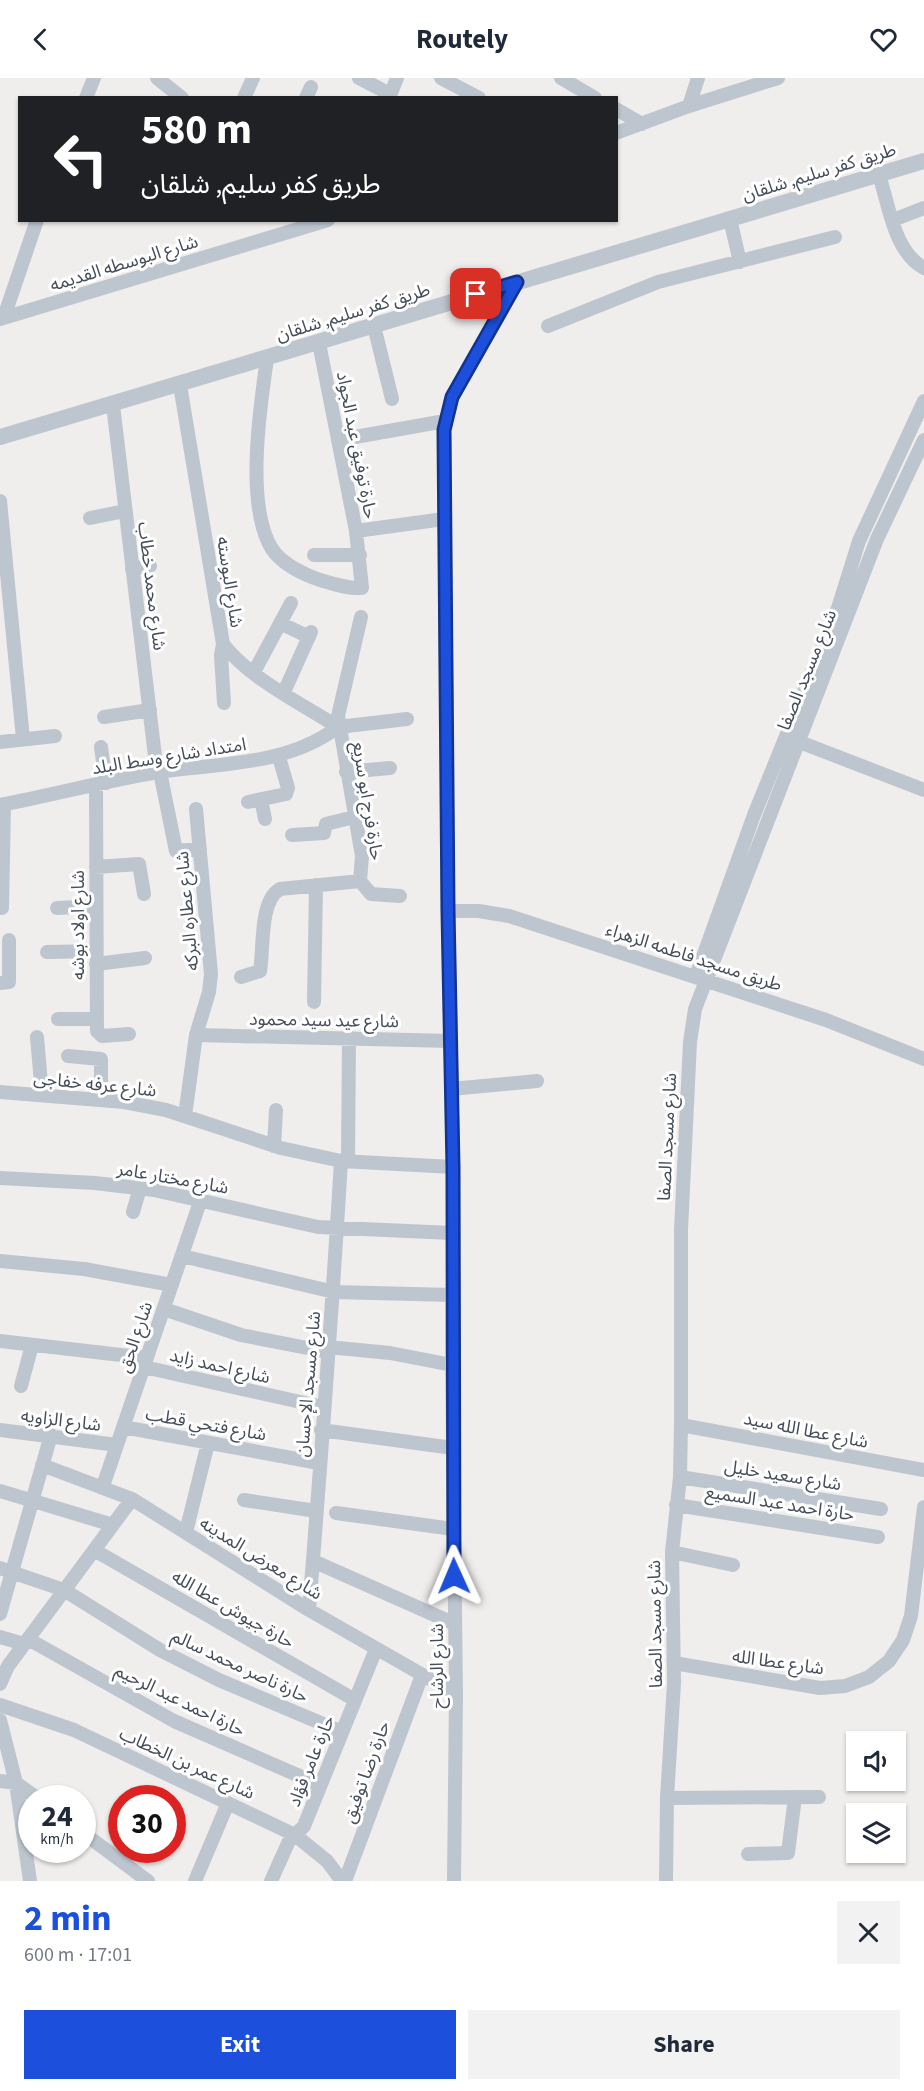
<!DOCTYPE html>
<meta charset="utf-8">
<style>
:root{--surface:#fff;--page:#f2f2f3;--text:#1f2937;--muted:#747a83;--accent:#1b4fdc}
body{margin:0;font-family:"Source Sans 3","Noto Sans Arabic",sans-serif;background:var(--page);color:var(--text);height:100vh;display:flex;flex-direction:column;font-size:22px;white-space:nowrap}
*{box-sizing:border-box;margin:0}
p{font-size:20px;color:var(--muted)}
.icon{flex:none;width:33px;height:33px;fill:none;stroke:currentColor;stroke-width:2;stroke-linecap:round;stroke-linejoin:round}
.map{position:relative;height:1803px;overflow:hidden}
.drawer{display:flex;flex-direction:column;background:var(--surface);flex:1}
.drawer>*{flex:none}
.guide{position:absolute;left:18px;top:18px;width:600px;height:126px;border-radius:0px;box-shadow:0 2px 4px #0004;background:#202124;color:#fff;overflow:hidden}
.tools{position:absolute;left:846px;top:1653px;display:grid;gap:12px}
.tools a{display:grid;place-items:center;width:60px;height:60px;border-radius:0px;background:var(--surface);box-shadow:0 2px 4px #0004;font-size:30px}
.speed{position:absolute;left:18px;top:1707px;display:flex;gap:12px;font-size:30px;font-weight:700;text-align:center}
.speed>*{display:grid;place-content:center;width:78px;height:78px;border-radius:50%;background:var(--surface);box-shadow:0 2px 4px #0004;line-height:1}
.speed small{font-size:15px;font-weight:400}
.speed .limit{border:9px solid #d22;background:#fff;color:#111}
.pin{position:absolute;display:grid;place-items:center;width:51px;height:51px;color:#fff;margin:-26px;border-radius:12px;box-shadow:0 3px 9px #0006}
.me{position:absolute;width:66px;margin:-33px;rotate:359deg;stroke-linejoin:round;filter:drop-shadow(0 0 4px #0008)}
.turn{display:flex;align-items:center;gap:21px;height:126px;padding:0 24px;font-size:27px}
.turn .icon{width:78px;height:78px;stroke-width:2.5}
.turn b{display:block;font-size:42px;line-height:51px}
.round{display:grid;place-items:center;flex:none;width:63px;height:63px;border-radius:0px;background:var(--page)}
.headline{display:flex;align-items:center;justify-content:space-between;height:102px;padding:0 24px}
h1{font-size:36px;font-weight:700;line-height:45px;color:var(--accent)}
.button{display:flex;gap:12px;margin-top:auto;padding:12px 24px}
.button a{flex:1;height:69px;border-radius:0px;background:var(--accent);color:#fff;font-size:24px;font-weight:700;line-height:69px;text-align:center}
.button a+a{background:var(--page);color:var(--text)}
header{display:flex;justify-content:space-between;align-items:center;height:78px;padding:0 24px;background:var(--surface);font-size:27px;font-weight:700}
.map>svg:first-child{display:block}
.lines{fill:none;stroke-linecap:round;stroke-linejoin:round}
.minor{stroke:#bdc5cf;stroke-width:14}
.tertiary{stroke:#bdc5cf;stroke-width:16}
.route-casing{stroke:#12338f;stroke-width:15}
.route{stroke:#1b4fdc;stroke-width:10}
.labels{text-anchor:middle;stroke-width:6;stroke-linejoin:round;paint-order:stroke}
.street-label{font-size:18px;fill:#454d5a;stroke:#fff}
</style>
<header><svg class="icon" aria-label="back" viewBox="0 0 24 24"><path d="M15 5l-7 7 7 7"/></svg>Routely<svg class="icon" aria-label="heart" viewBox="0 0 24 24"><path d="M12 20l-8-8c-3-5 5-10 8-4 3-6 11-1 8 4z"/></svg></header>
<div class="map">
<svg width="924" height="1803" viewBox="0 0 924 1803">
<rect width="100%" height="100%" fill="#f0eded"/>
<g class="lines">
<path class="minor" d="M157 0 182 20
M359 0 390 16
M441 0 479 20
M561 0 595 20
M86 20 94 0
M244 20 253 0
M306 20 311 9
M389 20 397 0
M689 28 698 0
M616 31 642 46
M616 55 689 28 778 0
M879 97C889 127 894 174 924 190
M730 141 740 184
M893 142 924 130
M4 239 37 142
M0 241 328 142
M374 248 392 321
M548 248 658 204 835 159
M267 281C260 329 245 428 272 471 282 486 301 495 317 501 331 505 347 511 362 510L356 453 319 265
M180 307 223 566C249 600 302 626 338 649
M113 327 157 695
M338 362 445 343
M0 423 23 661
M90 440 125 433
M356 453 444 441
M314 477H360
M132 491 150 488
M280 545 309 559
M223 566 221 577 224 625
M254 594 291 525
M284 614 311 554
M104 639 150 632
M338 649 407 641
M797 663 924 712
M0 664 55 658
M101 669 106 705
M160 694 176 773 200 771
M346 694 390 690
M96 707 97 953 102 958 129 956
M261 721 265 741
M248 724 286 716 288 710 279 679
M0 727C52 717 105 703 158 694 220 685 286 688 338 649
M292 757 324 755 326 746 354 739
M96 789 139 786 144 816
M360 803 362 778 338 638 361 539
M2 830 4 726
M57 830 96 828
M448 833H479L509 838 826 942 924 981
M47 874 96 873
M96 886 145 880
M696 898 754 737 838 530 859 463 924 323
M241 899 260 893C264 871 259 823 280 811L360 803 371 816 400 818
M0 905 9 904V862
M314 924 316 807
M58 941H97
M196 957 451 963
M37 959 42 1017
M68 978 101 981V1022
M451 1011 537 1003
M0 1014 124 1024 166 1032 281 1070 341 1083 453 1089
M185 1038 196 957 209 914 211 896 196 731
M274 1068 276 1032
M348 1083 349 959
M0 1100 95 1105 154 1112 318 1149 452 1155
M133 1134 140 1110
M182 1178 334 1214 452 1217
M0 1183 84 1191 172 1207
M164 1231 241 1257 328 1274
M0 1263 147 1280
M328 1269 390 1275 452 1287
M144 1289 323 1329
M21 1308 32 1267
M681 1347 924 1392
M123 1349 319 1385
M0 1352 117 1367
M321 1352 453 1370
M42 1387 132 1421 309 1532 456 1616
M680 1399 881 1431
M103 1408 201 1121
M0 1413 113 1447
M244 1422 316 1433
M676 1427 878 1459
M336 1435 453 1451
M186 1454 208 1365
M94 1472 355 1622
M672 1474 733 1487
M313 1483 455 1546
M0 1490 64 1512 160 1572 219 1602 342 1654
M309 1532C321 1382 332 1233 341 1083
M0 1536 51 1357
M0 1559 24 1566
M28 1561 174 1643 320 1707
M674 1585 820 1610 845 1608 869 1599 889 1583 903 1562 911 1538 924 1429
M0 1606 8 1588 132 1421
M0 1627 74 1652 295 1757 327 1783 342 1803
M0 1642 16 1705 30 1803
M0 1703 16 1705 37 1720
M667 1720 819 1719
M82 1754 148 1803
M748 1776 788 1775 795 1719
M195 1803 228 1725
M271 1803 289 1763 304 1748 376 1571
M345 1803 422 1597
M454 1803 456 1616 452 1287 453 1089 448 833 444 352 452 319 517 204
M666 1803 667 1720 674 1605 672 1474 680 1399 681 1347V1152L690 964 695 931 877 461 924 362"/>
<path class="tertiary" d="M0 359 924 83"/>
</g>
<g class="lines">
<defs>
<path id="route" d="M454 1498 453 1089 448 833 444 352 452 319 517 204 476 216"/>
</defs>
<use href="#route" class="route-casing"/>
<use href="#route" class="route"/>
</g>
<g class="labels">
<g class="street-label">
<text transform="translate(819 94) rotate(-17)" y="6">طريق كفر سليم, شلقان</text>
<text transform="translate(124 185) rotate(-17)" y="6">شارع البوسطه القديمه</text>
<text transform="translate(353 234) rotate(-17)" y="6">طريق كفر سليم, شلقان</text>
<text transform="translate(357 367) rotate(79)" y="6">حارة توفيق عبد الجواد</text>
<text transform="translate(230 504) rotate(81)" y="6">شارع البوسته</text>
<text transform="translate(152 508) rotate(83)" y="6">شارع محمد خطاب</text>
<text transform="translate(807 592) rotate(-68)" y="6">شارع مسجد الصفا</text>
<text transform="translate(169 678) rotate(-9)" y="6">امتداد شارع وسط البلد</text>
<text transform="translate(368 723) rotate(81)" y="6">حارة فرج ابو سريع</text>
<text transform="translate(187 833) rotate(-95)" y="6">شارع عطاره البركه</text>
<text transform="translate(78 847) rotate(-90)" y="6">شارع اولاد بوشه</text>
<text transform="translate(694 879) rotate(18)" y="6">طريق مسجد فاطمه الزهراء</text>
<text transform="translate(324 942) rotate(1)" y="6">شارع عيد سيد محمود</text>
<text transform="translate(95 1006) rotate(6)" y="6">شارع عرفه خفاجى</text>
<text transform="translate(667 1059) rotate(-87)" y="6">شارع مسجد الصفا</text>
<text transform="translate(173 1100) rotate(10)" y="6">شارع مختار عامر</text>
<text transform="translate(135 1259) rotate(-71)" y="6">شارع الحق</text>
<text transform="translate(220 1288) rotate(13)" y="6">شارع احمد زايد</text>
<text transform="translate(308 1306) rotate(-85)" y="6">شارع مسجد الإحسان</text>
<text transform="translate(61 1342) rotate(7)" y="6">شارع الزاويه</text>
<text transform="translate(206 1346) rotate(10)" y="6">شارع فتحي قطب</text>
<text transform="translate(806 1352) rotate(11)" y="6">شارع عطا الله سيد</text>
<text transform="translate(783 1397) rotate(9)" y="6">شارع سعيد خليل</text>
<text transform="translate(780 1425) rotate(9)" y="6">حارة احمد عبد السميع</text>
<text transform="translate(261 1480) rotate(32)" y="6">شارع معرض المدينه</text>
<text transform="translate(233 1531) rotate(30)" y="6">حارة جيوش عطا الله</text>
<text transform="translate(655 1546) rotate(-91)" y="6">شارع مسجد الصفا</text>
<text transform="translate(778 1584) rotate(8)" y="6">شارع عطا الله</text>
<text transform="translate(240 1588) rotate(25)" y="6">حارة ناصر محمد سالم</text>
<text transform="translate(437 1588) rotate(-90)" y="6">شارع الرشاح</text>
<text transform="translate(180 1622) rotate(26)" y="6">حارة احمد عبد الرحيم</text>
<text transform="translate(311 1683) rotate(-68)" y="6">حارة عامر فؤاد</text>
<text transform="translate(187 1685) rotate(25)" y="6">شارع عمر بن الخطاب</text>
<text transform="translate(366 1694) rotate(-70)" y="6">حارة رضا توفيق</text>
</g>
</g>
</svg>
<div class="tools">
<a><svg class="icon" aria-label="sound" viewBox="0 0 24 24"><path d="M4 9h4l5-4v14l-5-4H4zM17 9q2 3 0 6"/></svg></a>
<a><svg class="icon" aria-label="layers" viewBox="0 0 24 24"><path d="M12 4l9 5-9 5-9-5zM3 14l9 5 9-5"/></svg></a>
</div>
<div class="speed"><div>24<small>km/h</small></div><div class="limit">30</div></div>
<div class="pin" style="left:476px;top:216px;background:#d93025"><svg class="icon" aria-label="arrive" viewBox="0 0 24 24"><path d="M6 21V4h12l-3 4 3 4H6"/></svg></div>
<svg class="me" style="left:454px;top:1498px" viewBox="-20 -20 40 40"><path d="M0-17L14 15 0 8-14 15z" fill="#1b4fdc" stroke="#fff" stroke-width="4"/></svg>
<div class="guide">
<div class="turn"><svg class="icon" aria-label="left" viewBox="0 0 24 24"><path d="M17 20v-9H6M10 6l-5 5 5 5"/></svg><div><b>580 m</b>طريق كفر سليم, شلقان</div></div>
</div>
</div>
<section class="drawer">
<div class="headline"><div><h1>2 min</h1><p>600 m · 17:01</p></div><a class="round"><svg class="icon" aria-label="close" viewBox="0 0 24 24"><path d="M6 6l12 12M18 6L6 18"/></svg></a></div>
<div class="button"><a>Exit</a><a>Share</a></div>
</section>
